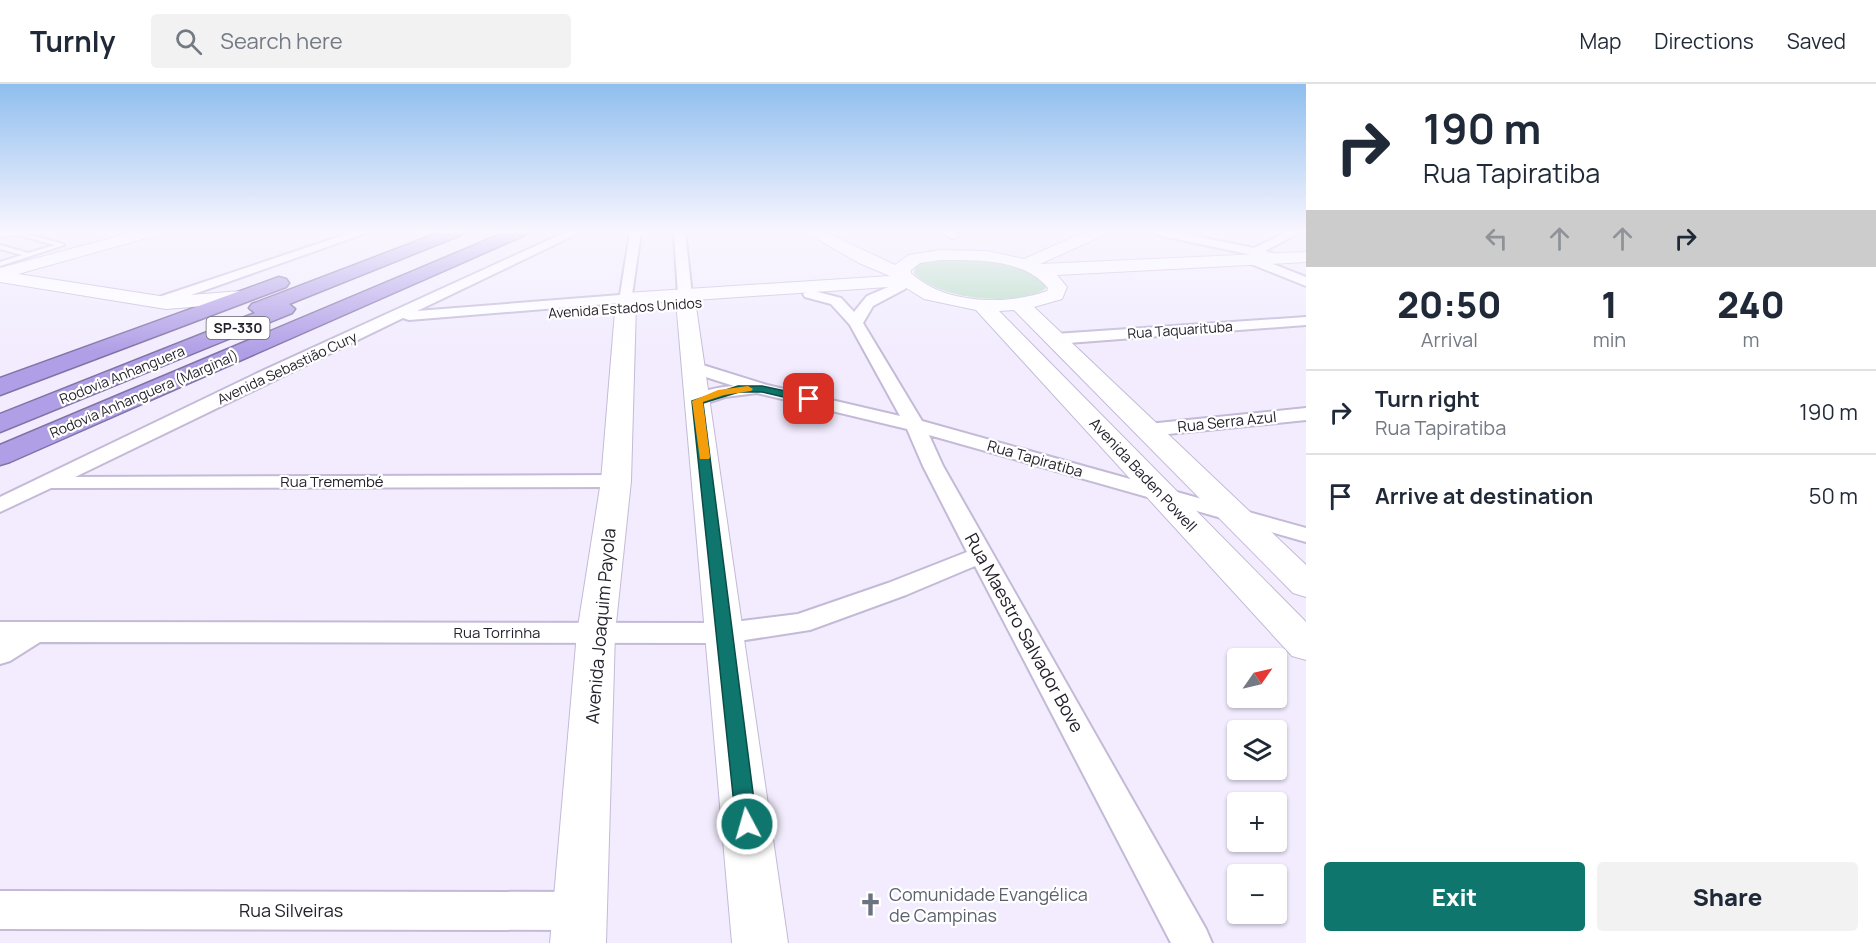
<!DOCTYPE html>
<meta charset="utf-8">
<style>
:root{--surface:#fff;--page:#f2f2f3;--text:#1f2937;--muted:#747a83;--line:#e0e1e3;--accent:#0f766e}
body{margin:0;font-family:Manrope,sans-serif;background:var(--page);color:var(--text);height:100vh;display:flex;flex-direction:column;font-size:22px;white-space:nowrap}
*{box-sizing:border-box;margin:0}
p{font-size:20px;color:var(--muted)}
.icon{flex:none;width:33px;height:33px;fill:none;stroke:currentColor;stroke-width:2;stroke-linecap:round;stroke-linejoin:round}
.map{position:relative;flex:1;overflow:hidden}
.side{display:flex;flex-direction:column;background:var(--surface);width:570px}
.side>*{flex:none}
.top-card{background:#fff;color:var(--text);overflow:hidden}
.needle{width:39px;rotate:56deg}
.buttons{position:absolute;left:1227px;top:564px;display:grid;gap:12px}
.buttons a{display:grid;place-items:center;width:60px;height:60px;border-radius:6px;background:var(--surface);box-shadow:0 2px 4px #0004;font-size:30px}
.pin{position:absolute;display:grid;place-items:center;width:51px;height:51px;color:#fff;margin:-26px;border-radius:12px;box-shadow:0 3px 9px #0006}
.me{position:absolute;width:66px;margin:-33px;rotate:354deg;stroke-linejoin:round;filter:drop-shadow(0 0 4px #0008)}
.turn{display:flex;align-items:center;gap:21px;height:126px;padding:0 18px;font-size:27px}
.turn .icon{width:78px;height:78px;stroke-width:2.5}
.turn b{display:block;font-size:42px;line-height:51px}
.lanes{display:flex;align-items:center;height:57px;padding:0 18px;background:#0003;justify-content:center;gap:30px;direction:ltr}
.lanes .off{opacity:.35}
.eta{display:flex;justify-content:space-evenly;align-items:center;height:102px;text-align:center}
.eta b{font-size:36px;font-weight:800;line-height:42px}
.cta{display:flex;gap:12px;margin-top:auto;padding:12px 18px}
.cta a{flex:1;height:69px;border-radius:6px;background:var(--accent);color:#fff;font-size:24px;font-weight:800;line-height:69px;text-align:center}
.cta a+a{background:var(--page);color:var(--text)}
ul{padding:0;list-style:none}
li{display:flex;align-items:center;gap:18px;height:84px;padding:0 18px;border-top:2px solid var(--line)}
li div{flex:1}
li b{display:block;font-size:22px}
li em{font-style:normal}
header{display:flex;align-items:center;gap:36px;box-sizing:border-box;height:84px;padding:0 30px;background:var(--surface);border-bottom:2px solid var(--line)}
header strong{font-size:28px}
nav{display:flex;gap:33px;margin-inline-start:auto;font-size:21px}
.search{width:420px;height:54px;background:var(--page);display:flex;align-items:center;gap:15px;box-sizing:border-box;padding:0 21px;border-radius:6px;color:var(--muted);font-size:22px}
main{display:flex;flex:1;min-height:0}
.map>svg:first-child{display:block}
.green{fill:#b5dcc3}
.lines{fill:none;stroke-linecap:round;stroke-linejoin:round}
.lane-casing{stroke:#c4bad7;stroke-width:4}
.street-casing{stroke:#c4bad7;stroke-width:4}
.secondary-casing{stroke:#c4bad7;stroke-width:2}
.highway-casing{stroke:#8073a5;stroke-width:3}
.lane{fill:#fff;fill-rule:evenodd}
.street{fill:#fff;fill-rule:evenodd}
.secondary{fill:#fff;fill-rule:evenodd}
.highway{fill:#b09fe6;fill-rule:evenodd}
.route{fill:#0f766e;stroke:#0a4d48;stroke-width:1.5}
.slow{fill:#f59e0b}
.labels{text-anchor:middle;stroke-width:4.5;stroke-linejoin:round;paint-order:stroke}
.far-street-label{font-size:14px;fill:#26222d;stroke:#fff}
.shield{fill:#fff;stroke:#67646c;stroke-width:1.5}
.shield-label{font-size:14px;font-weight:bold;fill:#26222d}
.street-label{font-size:15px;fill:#26222d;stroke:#fff}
.near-street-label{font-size:18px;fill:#26222d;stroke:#fff}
.near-worship-label{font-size:18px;fill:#5b616d;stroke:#fff;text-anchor:start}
</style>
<header>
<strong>Turnly</strong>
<div class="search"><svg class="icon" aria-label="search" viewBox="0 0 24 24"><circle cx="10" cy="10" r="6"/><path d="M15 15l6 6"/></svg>Search here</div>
<nav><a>Map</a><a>Directions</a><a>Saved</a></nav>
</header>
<main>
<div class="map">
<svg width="1306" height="859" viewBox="0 0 1306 859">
<rect width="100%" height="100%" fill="#f2ecfe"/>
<path class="green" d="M954 172 1013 179 1047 198 1045 205C1014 223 939 216 914 189L915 182 923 177Z"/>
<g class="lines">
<defs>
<path id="lane" d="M19 148 63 160 64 161 0 182V178L22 171 0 165V161L28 169 55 161 18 151 0 153V149Z"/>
<path id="street" d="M353 148H369L163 221 158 222 151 218 153 215Z
M566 148H581L417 227 620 211 630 148H641L631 218 409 236 403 234 75 393 616 391 623 393 627 397 623 401 616 403 51 404 0 428V413L264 286Z
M674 148H685L692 211 685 215 678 211Z
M942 148H954L958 152 952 155Z
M1152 148H1173L1254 164 1287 148H1301L1265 167 1281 172V178L1277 179 1252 171 1158 151Z
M1255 173 1306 193V202L1251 180 1249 177 1251 174Z
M900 198 905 199 907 202 905 205 873 222 863 239 922 337 1306 444V458L929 351 943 382 1206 845 1212 859H1171L975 482 906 511 810 546 726 559 40 558 10 577 0 580V538L726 539 798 530 888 499 967 468 923 382 907 345 757 309 725 313 698 322 692 321 689 317C698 306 720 303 734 302L687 287 685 283 687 279 693 278 767 301 900 332 850 241 831 220 805 213 803 210 810 206 841 214 854 228 867 212Z
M1306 233V241L1055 260 1047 255 1055 250Z
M1306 324V336L1148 352 1141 350 1138 346 1141 342 1148 340Z
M0 807 581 808 595 813 600 827 595 841 581 846 0 845Z"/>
<path id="secondary" d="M134 148H159L157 151 18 190 166 213 241 207 248 209 251 213 248 217 241 219 166 225 0 198V184Z
M805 148H825L895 181 909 171 940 166 987 167 1024 175 1085 148H1106L1104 151 1040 180 1306 168V178L1057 191 1067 203 1062 215 1034 223 1306 481V513L1293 509 1014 226 999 227 1306 538V576L1292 572 976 226 924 215 903 202 695 216 788 859H732L676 217 636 220 631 397 615 549 606 859H550L577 549 601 397 616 215 619 211 626 209 890 192 859 179ZM940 176C976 176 1023 174 1048 204L1047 207C1005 222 944 220 911 189V186L920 179Z"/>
<path id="highway" d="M441 148H463L461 151 289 220 295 225 292 229 0 348V330L255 229 249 224 252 220Z
M506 148H527L525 151 10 378 0 381V361Z
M279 193 286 195 289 199 286 203 0 311V294Z"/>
</defs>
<use href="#lane" class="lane-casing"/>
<use href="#street" class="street-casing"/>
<use href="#secondary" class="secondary-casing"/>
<use href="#highway" class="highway-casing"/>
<use href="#lane" class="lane"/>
<use href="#street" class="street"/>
<use href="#secondary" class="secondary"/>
<use href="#highway" class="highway"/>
</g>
<linearGradient id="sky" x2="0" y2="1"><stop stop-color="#8fbeee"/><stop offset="0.55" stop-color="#f9f6ff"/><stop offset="1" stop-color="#f9f6ff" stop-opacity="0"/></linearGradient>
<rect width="1306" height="268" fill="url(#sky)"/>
<path class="route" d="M762 302 813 313 814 315 809 319 762 308H739L703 319 757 740 754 747 747 749 739 747 736 740 692 317 738 302Z"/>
<path class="slow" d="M748 302 753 305 751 307 724 311 703 318 710 373 709 375H700L692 317 718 306Z"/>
<defs>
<symbol id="church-bare" viewBox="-9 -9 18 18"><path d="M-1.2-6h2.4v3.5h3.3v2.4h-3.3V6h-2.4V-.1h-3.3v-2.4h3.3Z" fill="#6b7280" stroke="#fff" stroke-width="2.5" paint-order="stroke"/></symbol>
</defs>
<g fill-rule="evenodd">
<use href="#church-bare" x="854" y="804" width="33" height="33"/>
</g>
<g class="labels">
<g class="far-street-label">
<text transform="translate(625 224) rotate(-4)" y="5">Avenida Estados Unidos</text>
<text transform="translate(1180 246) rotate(-4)" y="5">Rua Taquarituba</text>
<text transform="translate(287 284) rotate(-25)" y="5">Avenida Sebastião Cury</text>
<text transform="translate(122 291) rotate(-22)" y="5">Rodovia Anhanguera</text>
<text transform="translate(144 310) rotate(-23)" y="5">Rodovia Anhanguera (Marginal)</text>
</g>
<rect class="shield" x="206.5" y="233" width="63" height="22" rx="4.5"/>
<g class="shield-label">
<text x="238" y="249">SP-330</text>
</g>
<g class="street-label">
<text transform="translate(1227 338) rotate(-6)" y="5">Rua Serra Azul</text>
<text transform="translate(1035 375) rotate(16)" y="5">Rua Tapiratiba</text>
<text transform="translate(1143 391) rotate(47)" y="5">Avenida Baden Powell</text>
<text x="332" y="403">Rua Tremembé</text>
<text x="497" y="554">Rua Torrinha</text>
</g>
<g class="near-street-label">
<text transform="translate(601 542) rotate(-85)" y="6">Avenida Joaquim Payola</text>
<text transform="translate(1024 549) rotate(61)" y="6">Rua Maestro Salvador Bove</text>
<text x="291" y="833">Rua Silveiras</text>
</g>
<g class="near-worship-label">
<text x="889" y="817">Comunidade Evangélica<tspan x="889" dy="21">de Campinas</tspan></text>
</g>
</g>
</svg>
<div class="buttons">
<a><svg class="needle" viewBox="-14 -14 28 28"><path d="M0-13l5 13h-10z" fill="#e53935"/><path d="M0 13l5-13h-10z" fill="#747a83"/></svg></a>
<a><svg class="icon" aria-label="layers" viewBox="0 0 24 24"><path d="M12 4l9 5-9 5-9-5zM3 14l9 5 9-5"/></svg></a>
<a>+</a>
<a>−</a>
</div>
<div class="pin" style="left:809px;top:315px;background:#d93025"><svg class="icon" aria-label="arrive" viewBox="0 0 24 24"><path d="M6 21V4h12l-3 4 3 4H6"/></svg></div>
<svg class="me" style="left:747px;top:740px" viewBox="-20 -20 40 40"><circle r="17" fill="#0f766e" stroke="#fff" stroke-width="3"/><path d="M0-11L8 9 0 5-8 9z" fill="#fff"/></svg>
</div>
<section class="side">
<div class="top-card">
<div class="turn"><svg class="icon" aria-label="right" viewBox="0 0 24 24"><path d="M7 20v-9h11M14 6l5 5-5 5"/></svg><div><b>190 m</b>Rua Tapiratiba</div></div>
<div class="lanes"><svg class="icon off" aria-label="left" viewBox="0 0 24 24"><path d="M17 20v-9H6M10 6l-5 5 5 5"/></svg><svg class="icon off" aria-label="ahead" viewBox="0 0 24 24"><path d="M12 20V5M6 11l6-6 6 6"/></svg><svg class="icon off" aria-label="ahead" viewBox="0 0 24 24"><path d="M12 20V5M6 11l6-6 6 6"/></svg><svg class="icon" aria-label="right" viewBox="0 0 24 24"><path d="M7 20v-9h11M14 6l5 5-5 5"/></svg></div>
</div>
<div class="eta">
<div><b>20:50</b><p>Arrival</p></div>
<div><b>1</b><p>min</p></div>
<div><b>240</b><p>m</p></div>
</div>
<ul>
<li><svg class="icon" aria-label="right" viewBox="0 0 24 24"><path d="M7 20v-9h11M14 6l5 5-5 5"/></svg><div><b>Turn right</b><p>Rua Tapiratiba</p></div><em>190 m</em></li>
<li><svg class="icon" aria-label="arrive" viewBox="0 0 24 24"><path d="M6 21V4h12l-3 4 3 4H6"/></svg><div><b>Arrive at destination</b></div><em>50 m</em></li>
</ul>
<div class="cta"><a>Exit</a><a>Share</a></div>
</section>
</main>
